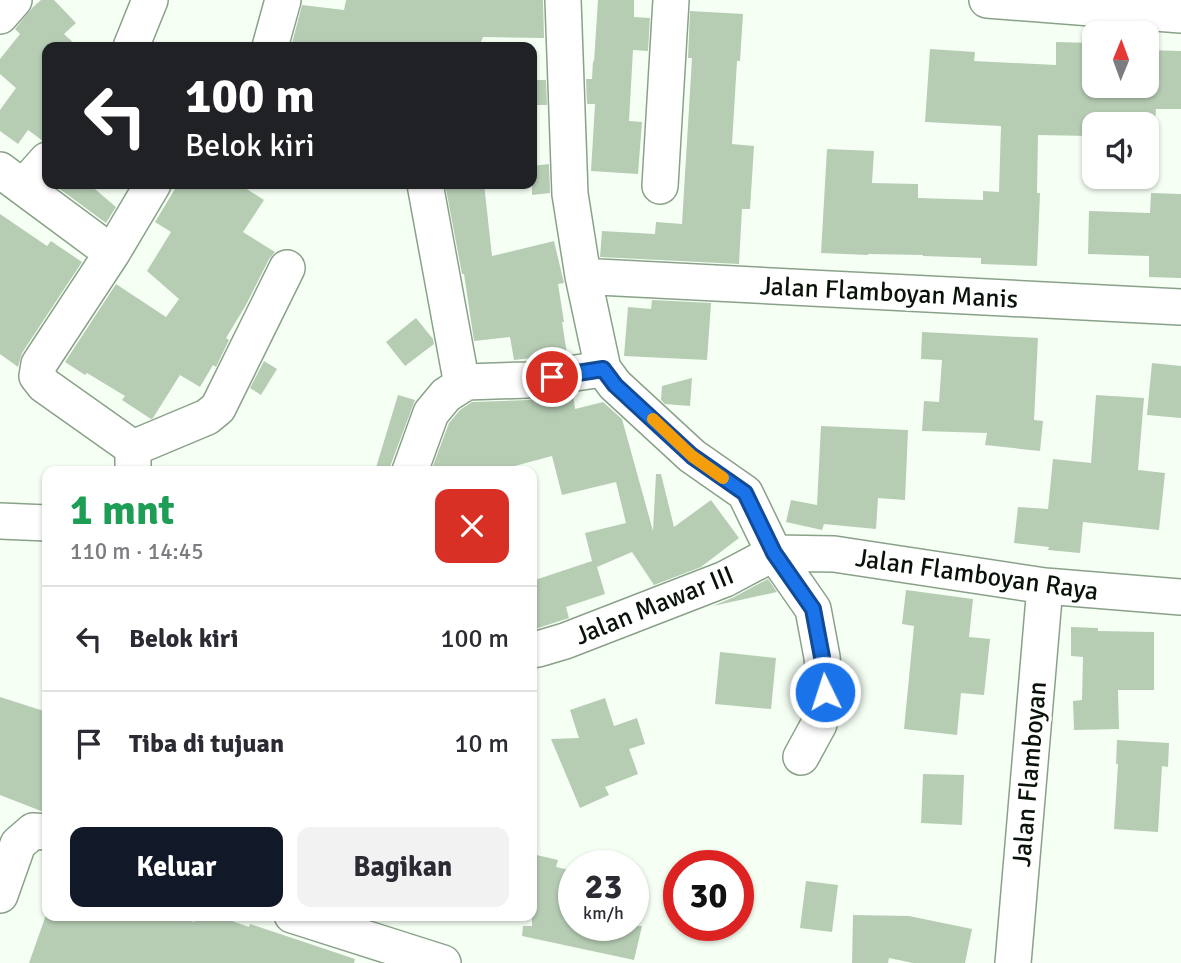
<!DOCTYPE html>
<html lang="id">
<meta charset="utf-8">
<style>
:root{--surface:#fff;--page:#f2f2f3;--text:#2b2b33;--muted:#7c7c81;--line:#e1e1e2;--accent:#111827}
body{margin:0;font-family:Signika,sans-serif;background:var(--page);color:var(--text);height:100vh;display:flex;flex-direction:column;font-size:26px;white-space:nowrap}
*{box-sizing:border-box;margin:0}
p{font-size:23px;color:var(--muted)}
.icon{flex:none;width:38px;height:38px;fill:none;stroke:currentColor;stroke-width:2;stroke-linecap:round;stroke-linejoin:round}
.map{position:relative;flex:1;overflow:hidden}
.side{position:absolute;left:42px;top:466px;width:495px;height:455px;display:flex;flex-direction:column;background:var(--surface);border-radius:14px;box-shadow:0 2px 5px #0004}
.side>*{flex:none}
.guide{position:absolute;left:42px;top:42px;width:495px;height:147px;border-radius:14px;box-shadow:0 2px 5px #0004;background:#202124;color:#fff;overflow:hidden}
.needle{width:46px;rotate:1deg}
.controls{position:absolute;left:1082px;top:21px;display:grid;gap:14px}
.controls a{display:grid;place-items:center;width:77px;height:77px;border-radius:14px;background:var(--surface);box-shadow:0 2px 5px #0004;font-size:35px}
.speed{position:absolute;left:558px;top:850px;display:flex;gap:14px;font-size:35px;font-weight:700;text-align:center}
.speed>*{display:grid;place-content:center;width:91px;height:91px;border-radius:50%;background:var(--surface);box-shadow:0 2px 5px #0004;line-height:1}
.speed small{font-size:18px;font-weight:400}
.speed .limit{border:10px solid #d22;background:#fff;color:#111}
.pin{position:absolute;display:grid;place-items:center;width:60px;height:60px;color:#fff;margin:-30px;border:4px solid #fff;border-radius:50%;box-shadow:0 2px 7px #0007}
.me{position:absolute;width:77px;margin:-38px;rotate:356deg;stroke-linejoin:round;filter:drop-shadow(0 0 5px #0008)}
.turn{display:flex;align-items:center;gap:24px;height:147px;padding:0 28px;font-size:32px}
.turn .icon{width:91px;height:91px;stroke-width:2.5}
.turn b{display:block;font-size:49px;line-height:60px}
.round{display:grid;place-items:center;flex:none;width:74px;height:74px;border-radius:14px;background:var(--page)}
.overview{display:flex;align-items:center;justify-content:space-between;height:119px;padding:0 28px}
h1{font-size:42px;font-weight:700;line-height:52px;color:#1e9e55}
.cta{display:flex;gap:14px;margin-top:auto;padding:14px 28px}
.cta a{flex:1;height:80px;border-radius:14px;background:var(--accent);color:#fff;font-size:28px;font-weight:700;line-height:80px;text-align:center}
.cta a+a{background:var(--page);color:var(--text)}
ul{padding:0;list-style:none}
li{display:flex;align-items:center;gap:21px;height:105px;padding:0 28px;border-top:2px solid var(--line)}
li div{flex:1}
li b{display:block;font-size:26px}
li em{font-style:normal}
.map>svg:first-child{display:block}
.building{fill:#b6cdb4}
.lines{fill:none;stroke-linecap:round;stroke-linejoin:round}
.minor-casing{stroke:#8aa189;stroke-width:38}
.minor{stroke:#fff;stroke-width:35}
.route-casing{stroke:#114b97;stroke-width:18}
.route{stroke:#1a73e8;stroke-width:12}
.slow{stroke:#f59e0b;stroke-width:12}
.labels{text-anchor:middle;stroke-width:6;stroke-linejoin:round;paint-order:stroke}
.street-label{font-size:26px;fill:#0a130a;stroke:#fff}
</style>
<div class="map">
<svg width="1181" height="963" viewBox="0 0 1181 963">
<rect width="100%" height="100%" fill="#f5fff4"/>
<path class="building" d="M41 0H54L76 23 64 34 78 47H47V140L43 141 28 130 18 144 0 131V110L16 88 0 74V59L20 34 15 29 32 8Z
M346 0H543L544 38 483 37 479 47H291L302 5 344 10Z
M598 0H634V17L650 18 648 51 633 50 629 121 642 122 638 174 591 171 595 104H587L586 79H592L593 61 594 62Z
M690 11 743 14 740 61H737L732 144 754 146 750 209H742L739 264 600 257 602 231 655 234 656 222 682 224 692 58H688Z
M1056 42 1093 43 1092 86H1146V50L1181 51V109H1156L1155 124H1091V136L1038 135 1037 193H1040L1037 266 981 264V258L923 256V255L868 254V255L821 253 827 149 874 151 872 183 918 184V198L983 200V191L999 192 1001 126 925 122 930 49 975 52 974 61 1056 65Z
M532 80H546L547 105H532Z
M549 164 550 193 532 195V166Z
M53 184H89L116 207 106 223Z
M178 184H239L264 200 243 232 275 252 269 259 246 305 226 338 229 340 216 367 213 365 200 387 180 375 153 418 151 419 122 400 125 396 87 373 85 375 65 362 116 284 166 317 179 299 147 271 171 232 155 222Z
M445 184H484L492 256 554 241 564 283 558 284 564 322H562L567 354 514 360 510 337 474 341 464 274H462Z
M1151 193 1181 194V278L1149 277V256L1088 254 1089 211 1150 213Z
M0 214 47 246 51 241 82 262 22 353 18 367 0 354Z
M652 300 711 303 707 360 624 356 628 307 651 309Z
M416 318 433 339 434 344 405 366 386 342Z
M922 332 1038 338 1034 420 1043 421 1040 451 985 445 987 433 922 431 924 401 939 402 942 360 921 359Z
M264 361 277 369 261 395 250 388Z
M1152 363 1181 366V418L1147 415Z
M692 378 690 406 665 404 661 400 662 386Z
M573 394 575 409 603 402 622 419 653 531 656 474H661L674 527 711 500 739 538 701 567 654 585 632 552 597 567 605 594 566 607 569 618 532 630V581L592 561 585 533 626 523 616 482 562 495 552 456 496 471H431L449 423 460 410 472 402 528 400Z
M398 395 415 400 391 464 390 471H375Z
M1096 395 1144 398 1138 470 1165 473 1159 530 1083 522 1080 553 1048 550 1049 547 1014 543 1018 507 1048 509 1053 459 1091 463Z
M821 426 908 430 905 500 878 498 876 529 824 524 822 530 786 522 791 500 817 505Z
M768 579 777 592 713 606 734 597Z
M906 590 973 599 969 637 990 639 984 695 961 693 957 735 904 729 914 626 902 624Z
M1071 627 1098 628V631L1154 632V690H1118L1119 729 1074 730 1073 701 1082 700 1083 657 1071 656Z
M720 652 776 658 771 709 715 704Z
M0 697 47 712V812L41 811 0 795Z
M605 698 614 726 637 718 645 744 629 749 638 774 605 787 609 795 580 808 551 739 579 738 570 710Z
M1117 740 1169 743 1168 767 1162 766 1158 832 1114 829 1118 764H1116Z
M923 774 964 775 962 825 921 823Z
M532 854 558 860 556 867 574 871V926H642L634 960 522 936 523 926H532Z
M806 881 838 885 832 932 800 928Z
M46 915H175L194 922 197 915H215L249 927 250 924 355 959 354 963H29Z
M853 915 909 916 972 929 965 963H913L889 958 888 963H852Z"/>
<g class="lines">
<defs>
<path id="minor" d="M563 0 570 194 583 276 603 369 615 385 692 456 745 493 774 553 813 609 822 657 825 693 819 724 801 757
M987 0 1181 15
M0 16 14 0
M131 47 150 0
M270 47 283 0
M0 170 112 253
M425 184 462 385
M660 186 671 0
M23 187 47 160
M598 277 1181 307
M133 448 207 417 218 408 287 268
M133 471V448L44 385 37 376 39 364 112 253 153 184
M410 471 431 413 446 395 466 382 527 380 603 369
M0 521 47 523
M532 650 538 649 565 641 725 579 774 553 834 554 1045 586 1181 597
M0 895 18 844 33 831 47 832
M292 915 443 963
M1013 963 1045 586"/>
</defs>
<use href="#minor" class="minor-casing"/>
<use href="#minor" class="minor"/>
</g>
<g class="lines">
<defs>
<path id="route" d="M552 377 603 369 615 385 692 456 745 493 774 553 813 609 822 657 825 692"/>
</defs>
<use href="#route" class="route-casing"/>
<use href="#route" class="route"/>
<path class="slow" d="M653 419 692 456 723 478"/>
</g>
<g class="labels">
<g class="street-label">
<text transform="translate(889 292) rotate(3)" y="9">Jalan Flamboyan Manis</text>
<text transform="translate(977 574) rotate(8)" y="9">Jalan Flamboyan Raya</text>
<text transform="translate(654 605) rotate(-22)" y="9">Jalan Mawar III</text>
<text transform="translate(1029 774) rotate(-85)" y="9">Jalan Flamboyan</text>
</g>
</g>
</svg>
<div class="controls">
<a><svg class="needle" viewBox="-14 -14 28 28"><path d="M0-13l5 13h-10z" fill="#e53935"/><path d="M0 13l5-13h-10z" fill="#7c7c81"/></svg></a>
<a><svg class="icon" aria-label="sound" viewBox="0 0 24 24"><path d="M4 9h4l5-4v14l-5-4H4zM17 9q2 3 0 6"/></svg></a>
</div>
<div class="speed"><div>23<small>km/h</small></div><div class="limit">30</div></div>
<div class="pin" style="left:552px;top:377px;background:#d93025"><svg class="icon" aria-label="arrive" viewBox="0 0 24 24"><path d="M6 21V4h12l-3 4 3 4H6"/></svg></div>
<svg class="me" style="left:825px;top:692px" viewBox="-20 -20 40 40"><circle r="17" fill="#1a73e8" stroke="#fff" stroke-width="3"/><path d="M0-11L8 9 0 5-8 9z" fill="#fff"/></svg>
<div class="guide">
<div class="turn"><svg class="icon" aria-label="left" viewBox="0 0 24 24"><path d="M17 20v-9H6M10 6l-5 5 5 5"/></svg><div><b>100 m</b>Belok kiri</div></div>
</div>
<section class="side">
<div class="overview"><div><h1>1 mnt</h1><p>110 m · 14:45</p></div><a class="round" style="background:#d93025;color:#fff"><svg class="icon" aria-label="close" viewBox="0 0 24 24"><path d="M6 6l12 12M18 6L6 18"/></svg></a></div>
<ul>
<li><svg class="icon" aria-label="left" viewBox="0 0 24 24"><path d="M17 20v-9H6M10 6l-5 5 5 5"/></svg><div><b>Belok kiri</b></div><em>100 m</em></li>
<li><svg class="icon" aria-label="arrive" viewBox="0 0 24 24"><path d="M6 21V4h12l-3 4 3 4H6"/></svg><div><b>Tiba di tujuan</b></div><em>10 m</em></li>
</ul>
<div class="cta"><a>Keluar</a><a>Bagikan</a></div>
</section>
</div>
